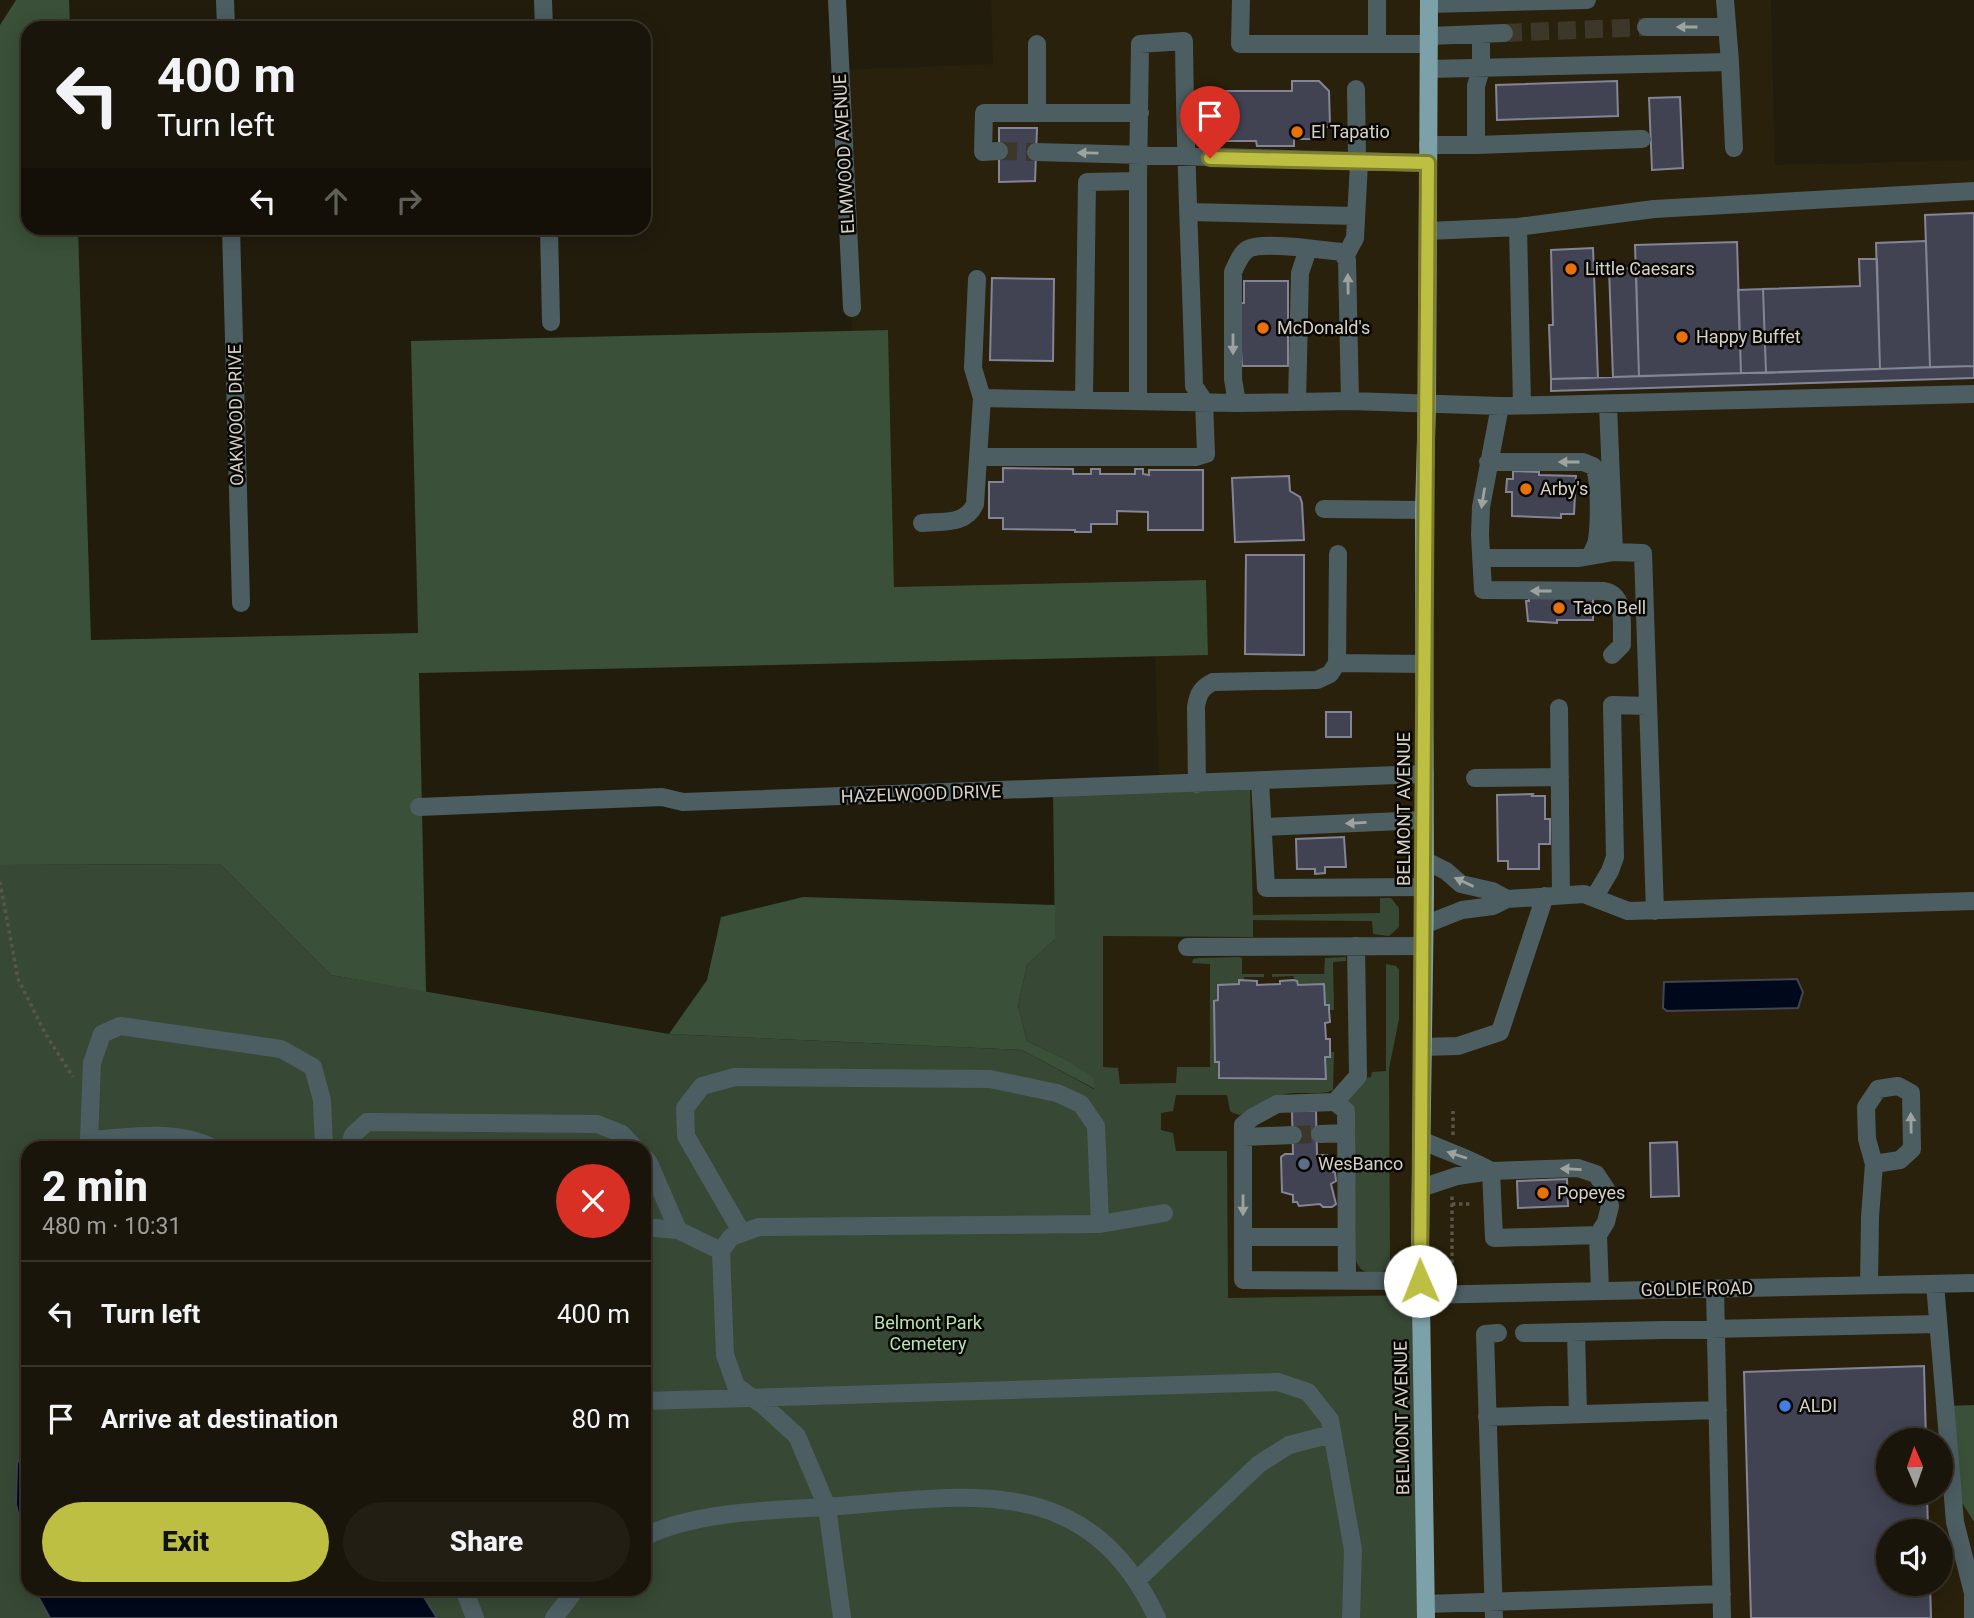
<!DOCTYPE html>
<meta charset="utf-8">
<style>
:root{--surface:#1a150a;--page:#231e13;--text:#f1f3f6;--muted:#9f9f9c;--line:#38342b;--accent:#bdbf43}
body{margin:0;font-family:Roboto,sans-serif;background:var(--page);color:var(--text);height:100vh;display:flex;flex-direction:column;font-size:26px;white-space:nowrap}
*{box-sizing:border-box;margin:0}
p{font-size:23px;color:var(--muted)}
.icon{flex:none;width:38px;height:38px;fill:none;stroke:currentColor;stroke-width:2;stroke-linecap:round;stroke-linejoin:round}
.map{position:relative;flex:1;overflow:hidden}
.details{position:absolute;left:21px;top:1141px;width:630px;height:455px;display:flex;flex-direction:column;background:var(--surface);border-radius:21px;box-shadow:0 4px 18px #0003,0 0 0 2px var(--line)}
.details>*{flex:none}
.top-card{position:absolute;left:21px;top:21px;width:630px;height:214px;border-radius:21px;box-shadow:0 4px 18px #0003,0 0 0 2px var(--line);background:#1a150a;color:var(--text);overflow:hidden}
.needle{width:46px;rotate:358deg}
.fabs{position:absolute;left:1876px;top:1428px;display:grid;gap:14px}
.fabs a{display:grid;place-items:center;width:77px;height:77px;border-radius:50%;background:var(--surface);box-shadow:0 4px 18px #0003,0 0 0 2px var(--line);font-size:35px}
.pin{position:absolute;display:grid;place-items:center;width:60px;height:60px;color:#fff;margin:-72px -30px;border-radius:50% 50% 50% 0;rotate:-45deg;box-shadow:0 0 7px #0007}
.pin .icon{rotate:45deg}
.me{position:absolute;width:77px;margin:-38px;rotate:359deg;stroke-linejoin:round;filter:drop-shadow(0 0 5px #0008)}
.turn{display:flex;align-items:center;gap:24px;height:147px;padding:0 21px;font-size:32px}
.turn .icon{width:91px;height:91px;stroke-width:2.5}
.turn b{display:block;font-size:49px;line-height:60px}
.lanes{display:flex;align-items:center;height:66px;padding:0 21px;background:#0003;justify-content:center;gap:35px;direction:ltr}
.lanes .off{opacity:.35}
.round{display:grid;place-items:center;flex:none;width:74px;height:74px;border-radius:37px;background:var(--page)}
.overview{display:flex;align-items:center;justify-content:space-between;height:119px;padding:0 21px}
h1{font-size:42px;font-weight:800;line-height:52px}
.action{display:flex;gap:14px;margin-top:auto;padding:14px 21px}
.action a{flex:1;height:80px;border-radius:42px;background:var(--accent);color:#111;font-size:28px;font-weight:800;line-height:80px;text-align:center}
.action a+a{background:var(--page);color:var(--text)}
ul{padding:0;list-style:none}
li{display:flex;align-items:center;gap:21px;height:105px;padding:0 21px;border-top:2px solid var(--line)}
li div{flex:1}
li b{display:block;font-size:26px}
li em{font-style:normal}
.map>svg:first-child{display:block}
.built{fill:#29210b;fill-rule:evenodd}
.green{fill:#374935;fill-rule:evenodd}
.forest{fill:#3a5038}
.water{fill:#00091b;stroke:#40454f;stroke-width:2}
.building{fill:#414353;stroke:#838597;stroke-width:2}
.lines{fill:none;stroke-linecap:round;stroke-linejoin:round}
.minor-tunnel{stroke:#3d3729;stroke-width:18;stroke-dasharray:18 9;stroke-linecap:butt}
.path{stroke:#5a5547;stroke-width:3.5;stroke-dasharray:3.5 3.5;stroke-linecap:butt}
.minor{stroke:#4d5e62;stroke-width:18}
.major{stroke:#7da1a8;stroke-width:18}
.oneway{fill:#9fa39f}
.route-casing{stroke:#7b7c2c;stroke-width:18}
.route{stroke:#bdbf43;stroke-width:12}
.food-dot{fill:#e8710a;stroke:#090703;stroke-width:2.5}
.service-dot{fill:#5c6f8a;stroke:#090703;stroke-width:2.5}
.shop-dot{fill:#3f7fe0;stroke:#090703;stroke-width:2.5}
.labels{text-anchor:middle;stroke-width:5;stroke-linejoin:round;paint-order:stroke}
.poi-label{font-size:18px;fill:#d5d1c8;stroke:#090703;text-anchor:start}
.street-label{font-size:18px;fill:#d5d1c8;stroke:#090703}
.park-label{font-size:18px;fill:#b7e3b3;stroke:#090703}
</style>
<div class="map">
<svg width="1974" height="1618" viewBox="0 0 1974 1618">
<rect width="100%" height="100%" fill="#221c0d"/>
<path class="built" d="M991 0H1771L1775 165 1974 160V1283L1936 1284 1951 1485 1974 1522V1618H1426L1228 1298 1226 1157 1151 1158 1095 1089 1055 939 1053 789 1159 785 1155 656 1208 654 1206 580 894 587 888 330 852 331 840 70 993 64ZM1888 1440H1941V1493H1888ZM1888 1531H1941V1584H1888Z"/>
<path class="green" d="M1250 787 1253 915 1380 913V898H1391L1399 908V927L1389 936 1373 934 1372 921 1253 920V937L1103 936V1067L1118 1068 1120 1084 1176 1083 1177 1067H1210V964L1192 963 1193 959 1200 958 1239 957 1242 958V974H1264V977H1244V980H1239V984L1214 1001 1215 1061 1219 1062V1078L1326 1079 1325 1057 1330 1052H1334L1333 1090 1328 1092C1313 1095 1296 1091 1281 1095 1264 1099 1247 1124 1230 1111L1227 1095H1176L1173 1111 1161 1113V1130L1173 1133 1176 1151H1227L1228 1298 1421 1295 1426 1618H0V865L220 864 331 975 669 1034 1022 1050 1094 1089 1092 1077 1067 1060 1027 1041 1018 1006 1027 965 1055 939 1053 789ZM28 1148H644V1589H28Z
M1346 957V961L1333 962 1334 1010H1329V1005H1325L1324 984 1298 985 1293 976 1272 977V974H1324L1325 958Z
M1386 964 1396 966 1399 970V1019L1389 1069 1390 1263 1383 1272C1369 1273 1361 1274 1356 1261L1354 1113 1344 1100 1364 1078 1371 1077 1372 1072 1386 1071Z"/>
<path class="forest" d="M16 0H69L70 28H28V228H78L91 640 418 633 411 341 888 330 894 587 1206 580 1208 655 419 673 426 992 331 975 220 864 0 865V25Z
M803 897 1055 905V939L1027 965 1018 1006 1027 1041 1067 1060 1093 1077 1095 1089 1022 1050 669 1034 707 980 721 917Z
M1974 1405V1522L1951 1485 1944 1406Z"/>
<path class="water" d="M1797 979 1803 992 1798 1008 1667 1011 1663 1008 1664 982Z
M28 1436V1561L16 1504 17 1464Z
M34 1589H419L437 1618H50Z"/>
<path class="building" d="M1292 81H1319L1329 91 1330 127H1319V139H1294V146H1257L1256 141H1226V91H1292Z
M1617 81 1618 116 1497 120 1496 85Z
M1680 97 1683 168 1652 170 1649 98Z
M999 128H1037L1035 181 999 182Z
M1974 213V366L1930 367 1925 215Z
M1926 241 1930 367 1880 369 1876 243Z
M1737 242 1741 373 1639 376 1635 245Z
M1593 248 1598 378 1551 379 1549 325H1553L1551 250Z
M1859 259H1877L1880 369 1766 373 1763 289 1860 286Z
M1636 268 1639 376 1613 377 1609 269Z
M992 278 1054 279 1053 361 990 360Z
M1244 281H1288V366H1242L1238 303H1244Z
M1763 289 1766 373H1741L1738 290Z
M1974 366V378L1551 391V379Z
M1003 468 1073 469V474H1091V469H1100V474H1135V469H1143V474L1149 475V470H1203V530H1148V512L1117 511V524H1091V532H1075V530L1003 529V518H989V482H1003Z
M1513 471 1539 472V475L1576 476 1574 514H1561V518L1512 516V492H1506L1507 479H1513Z
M1289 476 1290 491 1300 497 1302 503 1304 540 1235 542 1232 478Z
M1246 555H1304V655L1245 654Z
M1529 595 1593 596V620H1557V623L1528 621 1526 601H1529Z
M1326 712H1351V737H1326Z
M1533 794 1532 796H1545V819H1550V844H1539V869H1508V861H1498L1497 795Z
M1344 837 1346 867H1325V873L1315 874V869H1297L1296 839Z
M1239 980 1257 981V985L1280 984V981L1294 980 1297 981 1298 985 1324 984 1325 1005H1329V1010L1330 1022 1325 1023 1326 1039H1330V1057H1325L1326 1079 1219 1078V1062H1215L1214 1001 1218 1000V985L1239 984Z
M1292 1111H1316L1317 1155H1327L1328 1171 1335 1172 1336 1181 1331 1184 1336 1204 1332 1207H1323L1320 1204 1299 1206 1297 1202H1293V1195L1282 1192 1281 1157 1285 1154H1293Z
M1677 1142 1679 1196 1651 1197 1650 1143Z
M1567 1179 1568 1206 1518 1208 1517 1181Z
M1924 1366 1926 1440H1888V1493H1927L1928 1531H1888V1584H1930L1931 1618H1751L1744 1372Z"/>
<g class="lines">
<path class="minor-tunnel" d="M1504 33 1646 27
M999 151 1036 152
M1293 1135 1320 1134"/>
<path class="path" d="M0 882 18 979 45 1033 73 1077
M1453 1135V1111
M1452 1204H1473
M1452 1270V1195"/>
<path class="minor" d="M225 0 226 28
M543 0 544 28
M837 0 852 308
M1241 0 1240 44H1429
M1725 0 1730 62
M1429 4 1587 0
M1646 27H1727
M1481 34V69L1476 86V145L1642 139
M1429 36 1504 33
M1037 44V112
M1377 44V0
M1429 69 1730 62 1734 148
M1428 145H1476
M999 151 983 152 984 113H1140
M1036 152 1428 163
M1189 212 1356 216
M1518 227 1522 405
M231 228 241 603
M549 228 551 322
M1428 231 1518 227 1654 209 1974 191
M1345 257 1355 238 1359 163 1357 155 1356 89
M982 398 1237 403 1350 401 1500 406 1974 394
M1084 399 1087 182 1138 181V400
M1297 402 1300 273 1308 249
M1237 403 1233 379V272C1237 264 1240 254 1248 249 1263 241 1322 250 1341 252L1347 260 1350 401
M1608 405 1614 552
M1500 406 1481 507 1480 535 1483 590 1604 591C1627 595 1621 626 1622 645L1612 655
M978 457H1196L1206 454 1204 401 1194 386C1191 271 1185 156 1184 41L1140 44 1138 181
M1488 462H1583L1593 466C1601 477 1599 526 1597 540 1596 545 1593 551 1590 556
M1324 509 1424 510
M922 523C943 521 966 525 975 504L982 398 973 368 977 279
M1481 558H1579L1614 552 1643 553 1655 911
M1337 663 1338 554
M1559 708 1561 895
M1475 778 1560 777
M1260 781 1266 888 1425 887
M1197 784 1196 707C1198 694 1201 688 1213 682L1317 680 1330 674 1337 663 1424 664
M419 807 662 797 683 802 1425 774
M1263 827 1424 820
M1424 860 1446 871 1461 884 1492 891 1507 899
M1594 898 1610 871 1615 857 1612 705 1648 706
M1424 925 1462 910 1493 906 1507 899 1584 894 1628 911 1974 901
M1356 946 1358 1076 1335 1102 1277 1104 1253 1117 1243 1125V1280L1421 1281
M1187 947 1423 946
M1422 1047 1458 1046 1500 1032 1545 896
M1335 1102 1346 1111 1347 1281
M1320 1134 1346 1133
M1243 1137 1293 1135
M1421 1140C1445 1151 1469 1158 1491 1171
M213 1148C175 1128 130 1138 89 1140L92 1063 102 1034 120 1026 281 1049 313 1067 322 1100 324 1148
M349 1148 353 1135 367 1122 597 1124 622 1134 635 1148
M644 1157 649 1163 678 1230
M1491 1171 1494 1238 1598 1235
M1421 1188 1457 1176 1491 1171 1578 1168 1596 1174 1606 1189 1610 1206 1606 1222 1598 1235 1600 1291
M644 1227 678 1230 721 1251
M742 1233 686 1136 685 1108 702 1086 735 1077 990 1079 1057 1093 1081 1104 1096 1126 1100 1224
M1243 1237H1347
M1935 1284 1955 1522 1973 1593V1618
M1869 1285 1870 1217 1874 1164 1867 1139 1866 1107 1878 1089 1898 1086 1911 1093 1912 1149 1900 1160 1874 1164
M1715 1289 1722 1618
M1421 1295 1974 1283
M1576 1332 1578 1414
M1524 1333 1938 1324
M644 1401 1278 1382 1308 1392 1330 1420 1353 1550 1351 1618
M1487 1417 1718 1410
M644 1537C693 1512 771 1510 827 1507L797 1436 764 1406 736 1386 725 1355 721 1251 731 1237 759 1227 1100 1224 1164 1213
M1137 1580 1259 1464 1289 1445 1332 1434
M464 1589 475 1618
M1426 1604 1722 1594
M554 1618 576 1589
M842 1618 827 1507C964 1497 1086 1467 1157 1618
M1494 1618 1485 1334 1498 1333"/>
<path class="major" d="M1426 1618 1420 1242 1425 896 1424 510 1427 405 1429 0"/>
</g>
<defs><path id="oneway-solid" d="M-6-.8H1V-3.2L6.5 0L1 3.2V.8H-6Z" transform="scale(1.75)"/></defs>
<g class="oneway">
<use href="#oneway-solid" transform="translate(1687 27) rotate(180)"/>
<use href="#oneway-solid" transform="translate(1088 153) rotate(-179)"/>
<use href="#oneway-solid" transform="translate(1348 284) rotate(-91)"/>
<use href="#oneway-solid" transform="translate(1233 344) rotate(90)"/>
<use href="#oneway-solid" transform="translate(1569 462) rotate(-180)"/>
<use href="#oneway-solid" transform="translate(1483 498) rotate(99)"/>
<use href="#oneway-solid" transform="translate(1541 591) rotate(-180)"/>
<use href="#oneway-solid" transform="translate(1356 823) rotate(177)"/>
<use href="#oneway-solid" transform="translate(1464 882) rotate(-155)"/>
<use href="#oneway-solid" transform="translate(1911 1123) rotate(-91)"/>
<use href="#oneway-solid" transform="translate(1457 1155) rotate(-162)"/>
<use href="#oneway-solid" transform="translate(1571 1169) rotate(-177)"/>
<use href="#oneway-solid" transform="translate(1243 1205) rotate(90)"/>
</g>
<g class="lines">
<defs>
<path id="route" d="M1210 158 1428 163 1420 1281"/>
</defs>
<use href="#route" class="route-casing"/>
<use href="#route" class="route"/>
</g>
<g class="food-dot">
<circle cx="1297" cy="132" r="7"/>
<circle cx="1571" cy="269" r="7"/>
<circle cx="1263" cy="328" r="7"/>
<circle cx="1682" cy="337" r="7"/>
<circle cx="1526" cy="489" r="7"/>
<circle cx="1559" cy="608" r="7"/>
<circle cx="1543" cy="1193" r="7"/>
</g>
<circle class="service-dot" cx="1304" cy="1164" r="7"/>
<circle class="shop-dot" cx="1785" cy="1406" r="7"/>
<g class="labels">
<g class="poi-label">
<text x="1311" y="138">El Tapatio</text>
<text x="1585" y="275">Little Caesars</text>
<text x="1277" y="334">McDonald's</text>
<text x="1696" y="343">Happy Buffet</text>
<text x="1540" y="495">Arby's</text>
<text x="1573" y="614">Taco Bell</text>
<text x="1318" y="1170">WesBanco</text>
<text x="1557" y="1199">Popeyes</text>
<text x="1799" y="1412">ALDI</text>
</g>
<g class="street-label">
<text transform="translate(844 154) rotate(-93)" y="6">ELMWOOD AVENUE</text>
<text transform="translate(236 415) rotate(-91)" y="6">OAKWOOD DRIVE</text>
<text transform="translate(921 794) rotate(-2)" y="6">HAZELWOOD DRIVE</text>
<text transform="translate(1404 809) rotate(-90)" y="6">BELMONT AVENUE</text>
<text transform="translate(1697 1289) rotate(-1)" y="6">GOLDIE ROAD</text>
<text transform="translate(1402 1418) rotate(-91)" y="6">BELMONT AVENUE</text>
</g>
<g class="park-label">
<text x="928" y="1329">Belmont Park<tspan x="928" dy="21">Cemetery</tspan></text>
</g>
</g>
</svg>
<div class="fabs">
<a><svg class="needle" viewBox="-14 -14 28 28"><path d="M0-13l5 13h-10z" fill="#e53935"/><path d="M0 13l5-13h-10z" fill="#9f9f9c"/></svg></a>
<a><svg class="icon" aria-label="sound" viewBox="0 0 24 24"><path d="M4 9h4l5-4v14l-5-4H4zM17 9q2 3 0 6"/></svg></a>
</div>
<div class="pin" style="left:1210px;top:158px;background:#d93025"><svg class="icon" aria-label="arrive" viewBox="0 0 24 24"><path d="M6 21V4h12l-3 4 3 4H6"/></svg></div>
<svg class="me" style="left:1420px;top:1281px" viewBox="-20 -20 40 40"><circle r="19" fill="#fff"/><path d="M0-13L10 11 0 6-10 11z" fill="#bdbf43"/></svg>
<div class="top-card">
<div class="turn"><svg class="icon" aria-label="left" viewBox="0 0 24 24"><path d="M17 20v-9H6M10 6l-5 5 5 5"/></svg><div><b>400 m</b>Turn left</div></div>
<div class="lanes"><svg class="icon" aria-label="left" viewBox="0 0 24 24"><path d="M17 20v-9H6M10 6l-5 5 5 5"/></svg><svg class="icon off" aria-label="ahead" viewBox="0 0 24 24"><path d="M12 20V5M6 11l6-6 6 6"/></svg><svg class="icon off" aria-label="right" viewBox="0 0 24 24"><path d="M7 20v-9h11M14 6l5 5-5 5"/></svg></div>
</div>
<section class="details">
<div class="overview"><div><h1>2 min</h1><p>480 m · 10:31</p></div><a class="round" style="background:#d93025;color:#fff"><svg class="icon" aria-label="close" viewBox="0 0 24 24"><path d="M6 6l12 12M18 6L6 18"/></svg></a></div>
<ul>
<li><svg class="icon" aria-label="left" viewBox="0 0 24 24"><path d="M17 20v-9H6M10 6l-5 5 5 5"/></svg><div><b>Turn left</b></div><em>400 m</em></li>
<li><svg class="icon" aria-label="arrive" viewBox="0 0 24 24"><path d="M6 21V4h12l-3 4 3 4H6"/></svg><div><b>Arrive at destination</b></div><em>80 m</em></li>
</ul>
<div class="action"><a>Exit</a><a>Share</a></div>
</section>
</div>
